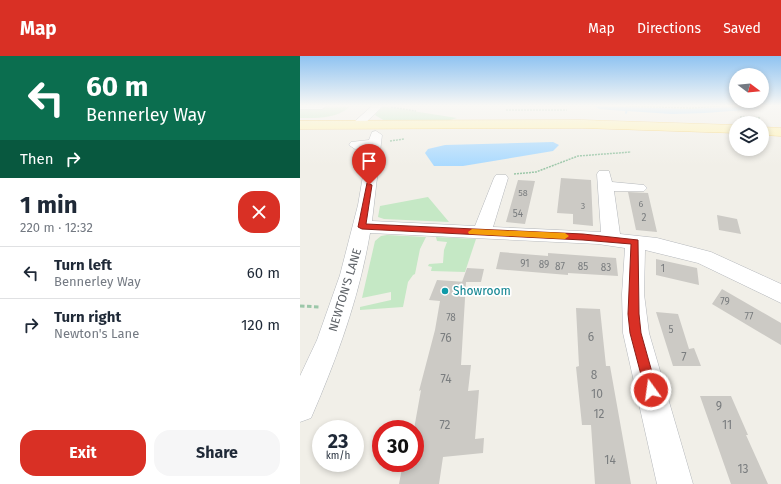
<!DOCTYPE html>
<meta charset="utf-8">
<style>
:root{--surface:#fff;--page:#f6f6f7;--text:#1f2937;--muted:#747a83;--line:#e0e1e3;--accent:#d93025}
body{margin:0;font-family:"Fira Sans",sans-serif;background:var(--page);color:var(--text);height:100vh;display:flex;flex-direction:column;font-size:15px;white-space:nowrap}
*{box-sizing:border-box;margin:0}
p{font-size:13px;color:var(--muted)}
.icon{flex:none;width:22px;height:22px;fill:none;stroke:currentColor;stroke-width:2;stroke-linecap:round;stroke-linejoin:round}
.map{position:relative;flex:1;overflow:hidden}
.panel{display:flex;flex-direction:column;background:var(--surface);width:300px}
.panel>*{flex:none}
.top-card{background:#0b6e4f;color:#fff;overflow:hidden}
.needle{width:26px;rotate:106deg}
.buttons{position:absolute;left:429px;top:12px;display:grid;gap:8px}
.buttons a{display:grid;place-items:center;width:40px;height:40px;border-radius:50%;background:var(--surface);box-shadow:0 2px 6px #0003;font-size:20px}
.speed{position:absolute;left:12px;top:364px;display:flex;gap:8px;font-size:20px;font-weight:700;text-align:center}
.speed>*{display:grid;place-content:center;width:52px;height:52px;border-radius:50%;background:var(--surface);box-shadow:0 2px 6px #0003;line-height:1}
.speed small{font-size:10px;font-weight:400}
.speed .limit{border:6px solid #d22;background:#fff;color:#111}
.pin{position:absolute;display:grid;place-items:center;width:34px;height:34px;color:#fff;margin:-41px -17px;border-radius:50% 50% 50% 0;rotate:-45deg;box-shadow:0 0 4px #0007}
.pin .icon{rotate:45deg}
.me{position:absolute;width:44px;margin:-22px;rotate:346deg;stroke-linejoin:round;filter:drop-shadow(0 0 3px #0008)}
.turn{display:flex;align-items:center;gap:14px;height:84px;padding:0 20px;font-size:18px}
.turn .icon{width:52px;height:52px;stroke-width:2.5}
.turn b{display:block;font-size:28px;line-height:34px}
.then{display:flex;align-items:center;height:38px;padding:0 20px;background:#0003;gap:8px;font-size:15px}
.round{display:grid;place-items:center;flex:none;width:42px;height:42px;border-radius:16px;background:var(--page)}
.summary{display:flex;align-items:center;justify-content:space-between;height:68px;padding:0 20px}
h1{font-size:24px;font-weight:700;line-height:30px}
.action{display:flex;gap:8px;margin-top:auto;padding:8px 20px}
.action a{flex:1;height:46px;border-radius:16px;background:var(--accent);color:#fff;font-size:16px;font-weight:700;line-height:46px;text-align:center}
.action a+a{background:var(--page);color:var(--text)}
ul{padding:0;list-style:none}
li{display:flex;align-items:center;gap:12px;height:52px;padding:0 20px;border-top:1px solid var(--line)}
li div{flex:1}
li b{display:block;font-size:15px}
li em{font-style:normal}
header{display:flex;align-items:center;gap:24px;box-sizing:border-box;height:56px;padding:0 20px;background:var(--accent);color:#fff}
header strong{font-size:19px}
nav{display:flex;gap:22px;margin-inline-start:auto;font-size:14px}
main{display:flex;flex:1;min-height:0}
.map>svg:first-child{display:block}
.green{fill:#c5e8c5}
.water{fill:#aadaff}
.lines{fill:none;stroke-linecap:round;stroke-linejoin:round}
.stream{fill:#aadaff;fill-rule:evenodd}
.canal{fill:#aadaff;fill-rule:evenodd}
.building{fill:#cccac5}
.minor-casing{stroke:#b5b8bc;stroke-width:1}
.major-casing{stroke:#f2c960;stroke-width:1}
.path-far1{stroke:#9cc7a9;stroke-width:1.5;stroke-dasharray:2 1;stroke-linecap:butt}
.path{stroke:#9cc7a9;stroke-width:3;stroke-dasharray:4.5 2.5;stroke-linecap:butt}
.minor{fill:#fff;fill-rule:evenodd}
.major{fill:#fff2af;fill-rule:evenodd}
.route{fill:#d93025;stroke:#8d1f18}
.slow{fill:#f59e0b}
.culture-dot{fill:#0f9aa8;stroke:#fff;stroke-width:1.5}
.labels{text-anchor:middle;stroke-width:3.5;stroke-linejoin:round;paint-order:stroke}
.far-number-label{font-size:9px;fill:#7a7d7f}
.number-label{font-size:10px;fill:#7a7d7f}
.street-label{font-size:12px;fill:#5f6368;stroke:#fff}
.culture-label{font-size:12px;fill:#0d838f;stroke:#fff;text-anchor:start}
.near-number-label{font-size:12px;fill:#7a7d7f}
</style>
<header>
<strong>Map</strong>
<nav><a>Map</a><a>Directions</a><a>Saved</a></nav>
</header>
<main>
<section class="panel">
<div class="top-card">
<div class="turn"><svg class="icon" aria-label="left" viewBox="0 0 24 24"><path d="M17 20v-9H6M10 6l-5 5 5 5"/></svg><div><b>60 m</b>Bennerley Way</div></div>
<div class="then">Then<svg class="icon" aria-label="right" viewBox="0 0 24 24"><path d="M7 20v-9h11M14 6l5 5-5 5"/></svg></div>
</div>
<div class="summary"><div><h1>1 min</h1><p>220 m · 12:32</p></div><a class="round" style="background:#d93025;color:#fff"><svg class="icon" aria-label="close" viewBox="0 0 24 24"><path d="M6 6l12 12M18 6L6 18"/></svg></a></div>
<ul>
<li><svg class="icon" aria-label="left" viewBox="0 0 24 24"><path d="M17 20v-9H6M10 6l-5 5 5 5"/></svg><div><b>Turn left</b><p>Bennerley Way</p></div><em>60 m</em></li>
<li><svg class="icon" aria-label="right" viewBox="0 0 24 24"><path d="M7 20v-9h11M14 6l5 5-5 5"/></svg><div><b>Turn right</b><p>Newton's Lane</p></div><em>120 m</em></li>
</ul>
<div class="action"><a>Exit</a><a>Share</a></div>
</section>
<div class="map">
<svg width="481" height="428" viewBox="0 0 481 428">
<rect width="100%" height="100%" fill="#f1efe8"/>
<path class="green" d="M81 50 157 62 147 65H85L75 59Z
M49 51C37 63 16 62 0 62V52Z
M128 141 149 166 84 163 78 161 80 150Z
M87 179 126 181 120 193 115 218 113 219 108 226 103 251 60 254V251L91 244V236L62 242 75 185 81 180Z
M136 181 176 183 165 216 131 215 132 211 128 210 129 208 143 207 144 194 147 186 137 185Z"/>
<path class="water" d="M253 86 259 89 253 95 163 110H134L125 97 128 93 145 89Z"/>
<g class="lines">
<path class="stream" d="M326 52 328 53 327 57 326 58 325 57Z"/>
<path class="canal" d="M295 50 385 53 462 50 458 53 405 57 372 58 311 54 299 53Z"/>
</g>
<path class="building" d="M261 122 291 124 293 170 273 168V158L257 157Z
M218 124 235 125 225 168 206 166Z
M328 136 348 137 357 176 336 174Z
M417 159 437 163 441 178 419 174Z
M200 196 248 200V197L316 202 318 220 268 217V219L196 213Z
M356 203 397 212 399 229 356 219Z
M167 212 184 213 181 226H162Z
M137 224 166 226 161 309H171L168 335 179 334 175 383 184 382 183 397 143 401 139 428H99L103 407H115V373H114L121 334 119 335 135 274 140 245 129 244Z
M422 233 481 267V289L412 248Z
M276 252 300 253 306 310H310L331 428H295L291 369H282L276 311 279 310Z
M356 256 378 258 389 293 394 292 401 310H373Z
M400 340H431L448 379H446L468 428H431Z"/>
<g class="lines">
<defs>
<path id="minor" d="M0 50H27L22 53H0Z
M72 50H83L61 71H53L51 69 53 67Z
M76 75 82 79 72 165 175 170 194 122 196 119H206L208 122 193 171 301 176 297 118 299 115H309L312 126 344 129 347 132 344 135H314L320 178 357 182 411 196 481 228V247L398 207 345 194 344 238 349 277 393 428H357L323 277 322 238 325 192 298 188 70 177C59 242 37 302 11 362L0 366V320L17 284 40 219 58 149 68 91 55 93 49 89 51 86 69 84 72 76Z"/>
<path id="major" d="M282 64 436 69V77L282 72 0 73V65Z
M462 71 481 72V80L462 79Z"/>
</defs>
<use href="#minor" class="minor-casing"/>
<use href="#major" class="major-casing"/>
<path class="path-far1" d="M326 50 392 52 420 50
M91 51 116 55
M206 54H267
M440 61 461 62
M90 85 104 83
M214 118 236 116 278 100 331 96"/>
<path class="path" d="M0 250 19 251"/>
<use href="#minor" class="minor"/>
<use href="#major" class="major"/>
</g>
<linearGradient id="sky" x2="0" y2="1"><stop stop-color="#8fc3f1"/><stop offset="0.45" stop-color="#f9f8f5"/><stop offset="1" stop-color="#f9f8f5" stop-opacity="0"/></linearGradient>
<rect width="481" height="110" fill="url(#sky)"/>
<path class="route" d="M67 127 72 129 66 168 283 178 338 184 339 258 341 277 357 334 355 339 351 341 346 339 345 334 330 277 328 258 331 188 283 184 62 173 58 171Z"/>
<path class="slow" d="M172 173 265 177 269 180 265 183 169 178 168 176Z"/>
<circle class="culture-dot" cx="145" cy="235" r="4"/>
<g class="labels">
<g class="far-number-label">
<text x="223" y="140">58</text>
<text x="341" y="151">6</text>
<text x="283" y="153">3</text>
</g>
<g class="number-label">
<text x="218" y="161">54</text>
<text x="344" y="165">2</text>
<text x="225" y="211">91</text>
<text x="244" y="212">89</text>
<text x="260" y="214">87</text>
<text x="283" y="214">85</text>
<text x="306" y="215">83</text>
<text x="363" y="216">1</text>
<text x="425" y="249">79</text>
<text x="449" y="264">77</text>
<text x="151" y="265">78</text>
<text x="371" y="277">5</text>
</g>
<g class="street-label">
<text transform="translate(45 234) rotate(-73)" y="4">NEWTON'S LANE</text>
</g>
<g class="culture-label">
<text x="153" y="239">Showroom</text>
</g>
<g class="near-number-label">
<text x="291" y="285">6</text>
<text x="146" y="286">76</text>
<text x="384" y="305">7</text>
<text x="294" y="323">8</text>
<text x="146" y="327">74</text>
<text x="297" y="342">10</text>
<text x="419" y="354">9</text>
<text x="299" y="362">12</text>
<text x="145" y="373">72</text>
<text x="427" y="373">11</text>
<text x="310" y="408">14</text>
<text x="443" y="417">13</text>
</g>
</g>
</svg>
<div class="buttons">
<a><svg class="needle" viewBox="-14 -14 28 28"><path d="M0-13l5 13h-10z" fill="#e53935"/><path d="M0 13l5-13h-10z" fill="#747a83"/></svg></a>
<a><svg class="icon" aria-label="layers" viewBox="0 0 24 24"><path d="M12 4l9 5-9 5-9-5zM3 14l9 5 9-5"/></svg></a>
</div>
<div class="speed"><div>23<small>km/h</small></div><div class="limit">30</div></div>
<div class="pin" style="left:69px;top:129px;background:#d93025"><svg class="icon" aria-label="arrive" viewBox="0 0 24 24"><path d="M6 21V4h12l-3 4 3 4H6"/></svg></div>
<svg class="me" style="left:351px;top:334px" viewBox="-20 -20 40 40"><circle r="17" fill="#d93025" stroke="#fff" stroke-width="3"/><path d="M0-11L8 9 0 5-8 9z" fill="#fff"/></svg>
</div>
</main>
